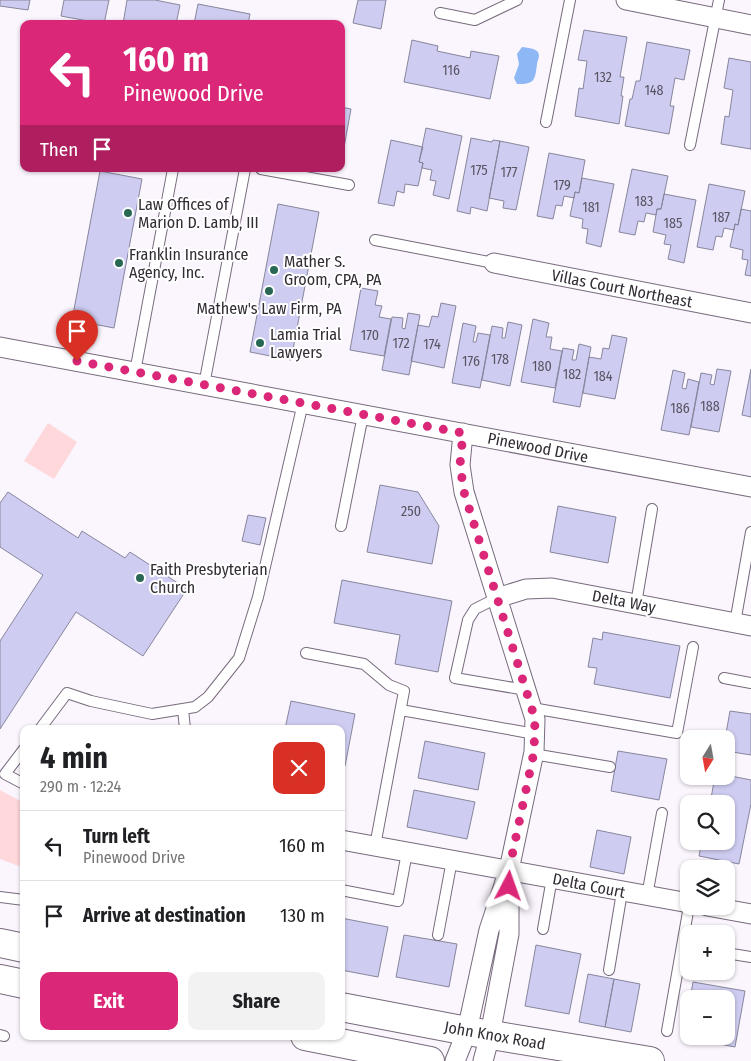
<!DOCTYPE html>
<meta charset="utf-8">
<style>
:root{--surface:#fff;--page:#f2f2f2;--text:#202124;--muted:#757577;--line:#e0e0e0;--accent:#db2777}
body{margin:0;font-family:"Fira Sans Condensed",sans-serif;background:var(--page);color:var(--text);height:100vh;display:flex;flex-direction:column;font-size:19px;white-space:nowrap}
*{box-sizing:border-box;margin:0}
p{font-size:16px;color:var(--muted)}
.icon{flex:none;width:28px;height:28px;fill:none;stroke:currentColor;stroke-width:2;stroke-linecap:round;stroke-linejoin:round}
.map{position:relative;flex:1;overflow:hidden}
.side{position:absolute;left:20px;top:725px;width:325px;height:315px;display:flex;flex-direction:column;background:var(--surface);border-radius:10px;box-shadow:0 1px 4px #0004}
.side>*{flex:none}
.hud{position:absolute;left:20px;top:20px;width:325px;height:152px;border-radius:10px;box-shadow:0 1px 4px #0004;background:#db2777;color:#fff;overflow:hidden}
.needle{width:32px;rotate:191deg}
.buttons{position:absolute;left:680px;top:730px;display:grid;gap:10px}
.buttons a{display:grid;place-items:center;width:55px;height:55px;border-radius:10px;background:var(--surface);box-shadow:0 1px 4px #0004;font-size:25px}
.pin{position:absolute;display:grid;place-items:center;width:42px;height:42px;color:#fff;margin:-51px -21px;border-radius:50% 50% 50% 0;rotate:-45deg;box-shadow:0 0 5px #0007}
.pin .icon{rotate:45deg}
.me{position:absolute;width:55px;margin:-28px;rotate:4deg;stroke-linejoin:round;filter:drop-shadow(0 0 4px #0008)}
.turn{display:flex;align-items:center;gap:18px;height:105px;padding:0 20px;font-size:22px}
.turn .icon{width:65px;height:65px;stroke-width:2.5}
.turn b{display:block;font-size:35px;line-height:42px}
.then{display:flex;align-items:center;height:48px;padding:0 20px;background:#0003;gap:10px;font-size:19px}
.round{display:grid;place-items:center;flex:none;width:52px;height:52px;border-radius:10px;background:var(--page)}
.overview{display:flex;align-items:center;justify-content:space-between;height:85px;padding:0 20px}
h1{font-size:30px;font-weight:700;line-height:38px}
.action{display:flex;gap:10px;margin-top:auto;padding:10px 20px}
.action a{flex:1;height:58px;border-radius:10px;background:var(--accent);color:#fff;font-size:20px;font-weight:700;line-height:58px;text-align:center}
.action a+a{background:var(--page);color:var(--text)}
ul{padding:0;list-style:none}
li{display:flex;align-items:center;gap:15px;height:70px;padding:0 20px;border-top:1px solid var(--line)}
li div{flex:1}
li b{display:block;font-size:19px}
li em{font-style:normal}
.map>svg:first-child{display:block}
.green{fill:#ffd8db}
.water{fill:#8eb8f5}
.building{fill:#cecdf1;stroke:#87869c}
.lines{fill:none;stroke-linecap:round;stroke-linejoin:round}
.lane-casing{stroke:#776a7d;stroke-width:12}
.street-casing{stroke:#776a7d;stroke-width:21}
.secondary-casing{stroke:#776a7d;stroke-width:30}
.lane{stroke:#fff;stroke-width:10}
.street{stroke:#fff;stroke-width:19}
.secondary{stroke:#fff;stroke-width:28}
.route{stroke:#db2777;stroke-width:9;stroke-dasharray:0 16.2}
.poi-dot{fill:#286754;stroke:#fff;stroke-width:2}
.labels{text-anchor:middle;stroke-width:4;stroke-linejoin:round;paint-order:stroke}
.number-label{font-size:14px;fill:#595463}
.poi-label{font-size:16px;fill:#322c34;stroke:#fff;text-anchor:start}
.street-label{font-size:16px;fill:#322c34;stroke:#fff}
</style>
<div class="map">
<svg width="751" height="1061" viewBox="0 0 751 1061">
<rect width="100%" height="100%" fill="#fbf5fe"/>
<path class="green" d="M48 423 77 442 54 479 24 461Z
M0 790 24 803V868L0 859Z"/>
<path class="water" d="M522 47C528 48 539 48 539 56 539 58 537 62 537 64 535 78 536 85 517 84L514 78 519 64 517 54Z"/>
<path class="building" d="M0 0H30L28 10 0 6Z
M64 0H109L104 24 61 16Z
M127 0H155L180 5 176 24H123Z
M358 0H386L381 29 353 23Z
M198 4 250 14 248 24H194Z
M584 30 627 37 620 77H624L621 96H623L619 124 575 116 579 88 583 89 587 61 578 60Z
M412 40 438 46 437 51 470 58 471 51 499 56 490 99 404 82Z
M647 42 690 50 684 80 675 78 670 106H674L669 134 625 126 630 99H632L636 81H640Z
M729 58 751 62V149L721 144 725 116 729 117 733 90 724 88Z
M341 107 351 109 343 153H341Z
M426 128 462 136 449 199 433 195 436 181 430 180 432 170 422 168 423 163 419 162Z
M471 138 492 142 493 140 500 141 487 211 471 207 470 214 457 211Z
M391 140 423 147 419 162 423 163 418 186 405 184 404 193 397 191 394 206 378 203Z
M500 141 529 147 516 210 503 208 504 201 489 198Z
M549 153 585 160 579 193 575 192 574 198 564 196 562 206 556 205 553 219 537 216Z
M632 169 668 176 661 209H657L656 215 646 213 644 222 638 221 635 235 619 232Z
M100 171 142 179 114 328 72 320Z
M582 178 614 184 601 247 586 243 588 229 582 228 583 219 570 216 575 192 579 193Z
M709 184 745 191 738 225 735 224 734 230 724 228 722 237 716 236 713 250 697 247Z
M664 194 696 200 684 263 668 259 671 245 664 244 666 235 653 232 657 209H661Z
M278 204 319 212 291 360 250 352Z
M741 209 751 211V276L745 275 748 260 742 259 743 250 730 247 735 224 738 225Z
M361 288 378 291 375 305 382 306 379 317 391 319 384 356 350 350Z
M441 303 456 306 444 368 411 361 418 325 429 327 432 316 438 317Z
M408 313 420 315 409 375 382 370 392 317 403 318 402 328 405 329Z
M533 319 549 323 546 337H552L550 349 562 351 555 388 521 382Z
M508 322 522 325 510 386 482 380 492 326 503 328 502 338H505Z
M463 323 476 326 473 342H476L478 333 490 335 480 388 452 383Z
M612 335 627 338 615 399 583 393 589 357 601 359 603 348 609 349Z
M579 344 591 347 580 407 553 402 563 348 574 350 572 360H576Z
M717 369 731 371 719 432 691 427 701 373 712 375 710 384 714 385Z
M751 369V417L742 415Z
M673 370 685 373 682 388 686 389 688 379 699 382 689 435 661 430Z
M380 485 418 492 439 526 432 564 367 552Z
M8 492 78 538 82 531 125 558 130 552 187 589 143 656 76 612 0 729V641L43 575 0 547V503Z
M558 506 616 517 608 563 550 552Z
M248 515 266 518 260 545 242 541Z
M342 580 452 601 438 672 395 664 400 635 334 623Z
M603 632 680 646 670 698 594 684 597 668 588 667 593 638 602 640Z
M291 701 355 714 345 766 341 765V729H285Z
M730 711 751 714V755L726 751V739H725Z
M425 741 485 753 478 790 418 778Z
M618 751 667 759 659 800 611 791Z
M726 775 751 780V804L739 864 699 856 702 841H726V804H710L715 776Z
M414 790 475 802 467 839 407 827Z
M597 830 631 837 624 874 590 867Z
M341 918 388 927 378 977 341 970Z
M404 935 457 944 449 987 396 977Z
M536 945 581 954 569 1014 525 1006Z
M588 974 614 979 605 1027 579 1022Z
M614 979 640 984 631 1032 605 1027Z
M693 982 745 991 735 1047 683 1037 689 1007V1036H726V999H690Z"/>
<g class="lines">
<defs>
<path id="lane" d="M440 13 475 20 517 0
M546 122 570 0
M690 145 719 0
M261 169 349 185
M375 240 494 263
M135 372 173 169
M204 385 245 169
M341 526 363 415
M497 598 475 609 468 620 455 678 526 690
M636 604 652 509
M735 623 751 532
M306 653 364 664 389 685 404 691 375 846
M724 678 751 683
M532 708 677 733 693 647
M183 709 185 729
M401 710 535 734
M40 729 67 693 91 701 152 714 195 707 208 697 239 658 258 597 303 403
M24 749 5 774 24 784
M533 754 610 767
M341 890 398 901 407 852
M647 896 662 813
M0 897 24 900
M543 929 552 878
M438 935 452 860
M726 953 751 957
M609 970 622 892
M667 1031 689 906
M0 1035 4 1036"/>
<path id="street" d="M626 0 751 25
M494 263 751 313
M0 347 751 487
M497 598 526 589 552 588 751 626
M341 840 689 903
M707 906 751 914
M455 1061 467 1031 489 930 509 870 534 752 535 719 464 492 460 465 463 433
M483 1061 490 1035 509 934V886"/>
<path id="secondary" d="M0 943 24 948
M0 979 24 984
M341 1007 467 1031 650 1061
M305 1036 430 1061"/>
</defs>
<use href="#lane" class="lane-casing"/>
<use href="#street" class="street-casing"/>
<use href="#secondary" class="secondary-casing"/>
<use href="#lane" class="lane"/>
<use href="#street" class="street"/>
<use href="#secondary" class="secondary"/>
</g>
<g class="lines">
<path class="route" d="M77 361 463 433 460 465 464 492 535 719 534 752 509 870V886"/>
</g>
<g class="poi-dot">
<circle cx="128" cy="213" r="5"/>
<circle cx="119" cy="263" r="5"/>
<circle cx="274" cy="270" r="5"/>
<circle cx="269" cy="291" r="5"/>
<circle cx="260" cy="343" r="5"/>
<circle cx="140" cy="578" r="5"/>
</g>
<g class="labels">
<g class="number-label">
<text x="451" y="75">116</text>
<text x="603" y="82">132</text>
<text x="654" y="95">148</text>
<text x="479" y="175">175</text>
<text x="509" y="177">177</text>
<text x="562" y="190">179</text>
<text x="644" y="206">183</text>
<text x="591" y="212">181</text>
<text x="721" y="222">187</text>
<text x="673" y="228">185</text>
<text x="370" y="340">170</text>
<text x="401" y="348">172</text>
<text x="432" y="349">174</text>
<text x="500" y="364">178</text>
<text x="471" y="366">176</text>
<text x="542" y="371">180</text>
<text x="572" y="379">182</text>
<text x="603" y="381">184</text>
<text x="710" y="411">188</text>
<text x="680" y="413">186</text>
<text x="411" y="516">250</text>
</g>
<g class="poi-label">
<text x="138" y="210">Law Offices of<tspan x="138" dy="18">Marion D. Lamb, III</tspan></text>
<text x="129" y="260">Franklin Insurance<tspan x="129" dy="18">Agency, Inc.</tspan></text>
<text x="284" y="267">Mather S.<tspan x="284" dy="18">Groom, CPA, PA</tspan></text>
<text x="269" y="314" text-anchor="middle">Mathew's Law Firm, PA</text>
<text x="270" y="340">Lamia Trial<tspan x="270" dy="18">Lawyers</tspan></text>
<text x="150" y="575">Faith Presbyterian<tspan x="150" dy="18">Church</tspan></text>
</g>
<g class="street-label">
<text transform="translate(622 288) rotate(11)" y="6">Villas Court Northeast</text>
<text transform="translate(538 447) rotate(11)" y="6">Pinewood Drive</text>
<text transform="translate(624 601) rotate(11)" y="6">Delta Way</text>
<text transform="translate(589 885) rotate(11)" y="6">Delta Court</text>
<text transform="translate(495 1035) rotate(10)" y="6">John Knox Road</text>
</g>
</g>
</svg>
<div class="buttons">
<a><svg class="needle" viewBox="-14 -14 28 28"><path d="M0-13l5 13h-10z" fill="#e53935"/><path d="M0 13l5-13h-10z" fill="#757577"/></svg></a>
<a><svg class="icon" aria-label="search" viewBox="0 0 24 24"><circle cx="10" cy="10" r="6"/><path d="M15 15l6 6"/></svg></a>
<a><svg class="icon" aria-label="layers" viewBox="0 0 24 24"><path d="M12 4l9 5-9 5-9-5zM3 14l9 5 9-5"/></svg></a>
<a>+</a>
<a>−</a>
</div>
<div class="pin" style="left:77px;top:361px;background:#d93025"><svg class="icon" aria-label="arrive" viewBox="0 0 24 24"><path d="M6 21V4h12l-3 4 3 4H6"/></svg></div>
<svg class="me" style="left:509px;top:886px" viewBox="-20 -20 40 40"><path d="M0-17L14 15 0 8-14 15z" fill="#db2777" stroke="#fff" stroke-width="4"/></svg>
<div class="hud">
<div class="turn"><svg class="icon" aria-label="left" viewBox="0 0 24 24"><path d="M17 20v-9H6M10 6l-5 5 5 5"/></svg><div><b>160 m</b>Pinewood Drive</div></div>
<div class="then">Then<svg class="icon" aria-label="arrive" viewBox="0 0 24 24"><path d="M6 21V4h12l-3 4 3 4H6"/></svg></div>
</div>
<section class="side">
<div class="overview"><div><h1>4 min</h1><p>290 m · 12:24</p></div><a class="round" style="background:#d93025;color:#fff"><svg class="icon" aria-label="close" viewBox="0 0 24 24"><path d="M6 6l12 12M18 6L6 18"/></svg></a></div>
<ul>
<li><svg class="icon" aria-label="left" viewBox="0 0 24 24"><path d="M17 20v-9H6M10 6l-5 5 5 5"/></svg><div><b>Turn left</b><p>Pinewood Drive</p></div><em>160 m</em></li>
<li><svg class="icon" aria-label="arrive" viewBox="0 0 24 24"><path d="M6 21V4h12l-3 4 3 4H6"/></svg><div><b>Arrive at destination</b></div><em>130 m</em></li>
</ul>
<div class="action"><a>Exit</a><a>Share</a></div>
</section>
</div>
